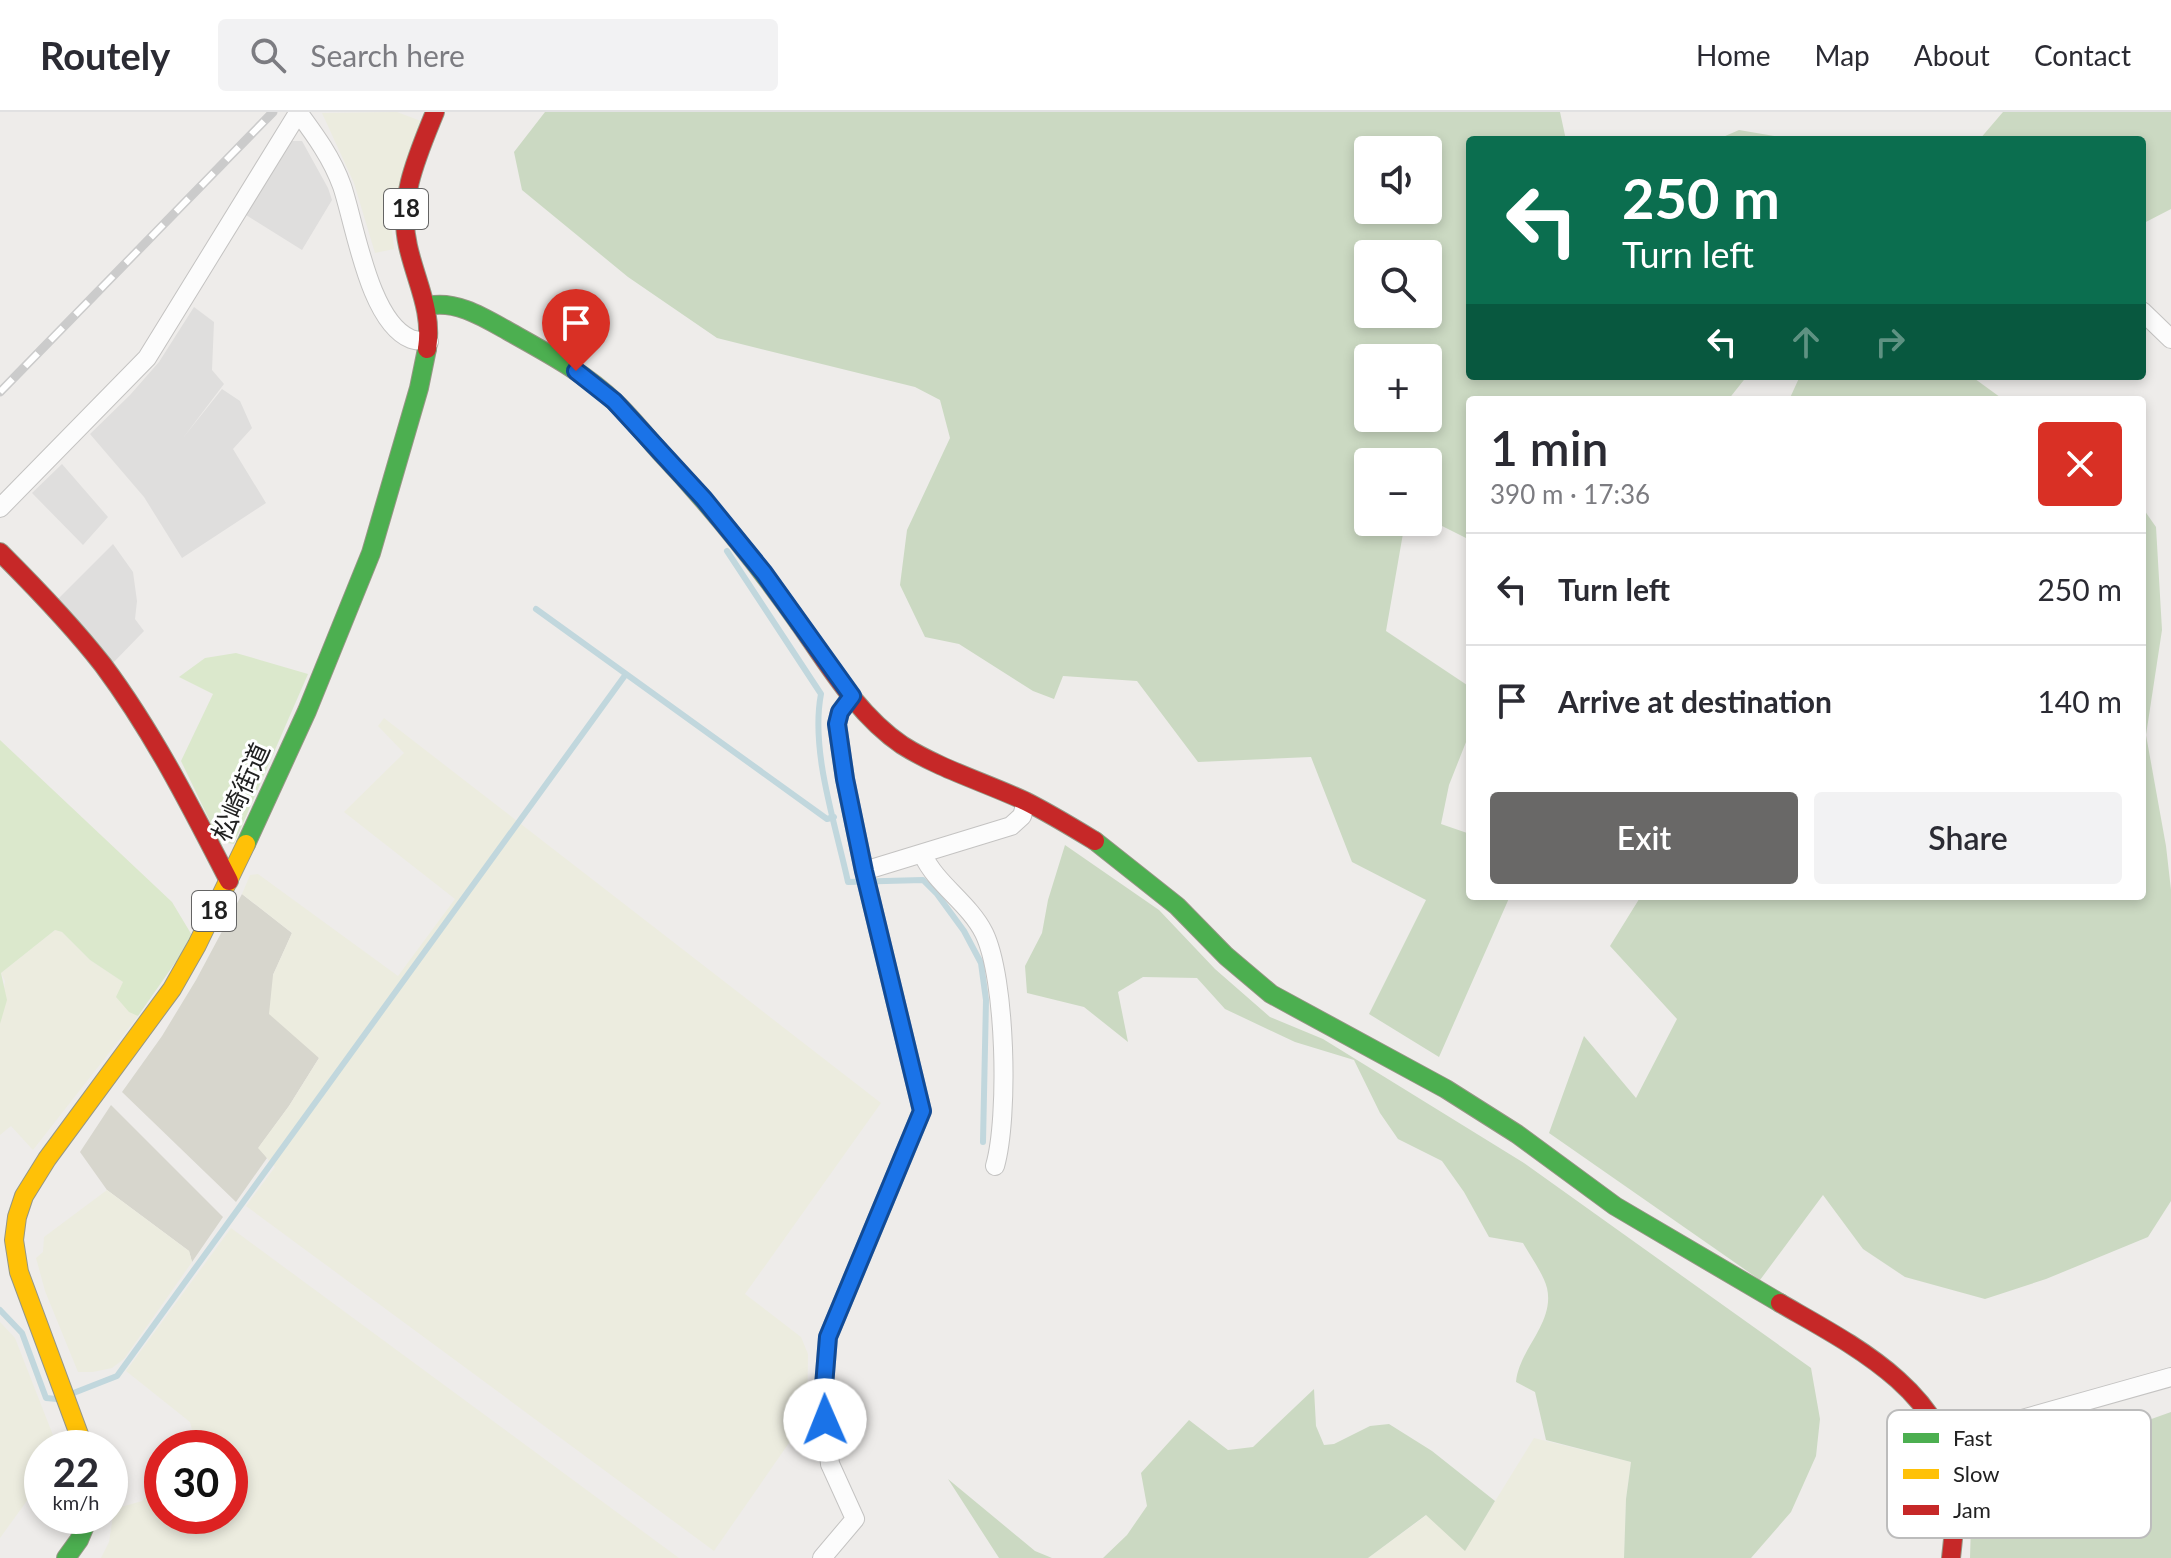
<!DOCTYPE html>
<meta charset="utf-8">
<style>
:root{--surface:#fff;--page:#f2f2f3;--text:#2b2b33;--muted:#7c7c81;--line:#e1e1e2;--accent:#696867}
body{margin:0;font-family:Lato,"Noto Sans JP",sans-serif;background:var(--page);color:var(--text);height:100vh;display:flex;flex-direction:column;font-size:30px;white-space:nowrap}
*{box-sizing:border-box;margin:0}
p{font-size:26px;color:var(--muted)}
.icon{flex:none;width:44px;height:44px;fill:none;stroke:currentColor;stroke-width:2;stroke-linecap:round;stroke-linejoin:round}
.map{position:relative;flex:1;overflow:hidden}
.side{position:absolute;left:1466px;top:284px;width:680px;height:504px;display:flex;flex-direction:column;background:var(--surface);border-radius:8px;box-shadow:0 4px 12px #0003}
.side>*{flex:none}
.top-card{position:absolute;left:1466px;top:24px;width:680px;height:244px;border-radius:8px;box-shadow:0 4px 12px #0003;background:#0b6e4f;color:#fff;overflow:hidden}
.buttons{position:absolute;left:1354px;top:24px;display:grid;gap:16px}
.buttons a{display:grid;place-items:center;width:88px;height:88px;border-radius:8px;background:var(--surface);box-shadow:0 4px 12px #0003;font-size:40px}
.speed{position:absolute;left:24px;top:1318px;display:flex;gap:16px;font-size:40px;font-weight:700;text-align:center}
.speed>*{display:grid;place-content:center;width:104px;height:104px;border-radius:50%;background:var(--surface);box-shadow:0 4px 12px #0003;line-height:1}
.speed small{font-size:20px;font-weight:400}
.speed .limit{border:12px solid #d22;background:#fff;color:#111}
.pin{position:absolute;display:grid;place-items:center;width:68px;height:68px;color:#fff;margin:-82px -34px;border-radius:50% 50% 50% 0;rotate:-45deg;box-shadow:0 0 8px #0007}
.pin .icon{rotate:45deg}
.me{position:absolute;width:88px;margin:-44px;rotate:359deg;stroke-linejoin:round;filter:drop-shadow(0 0 6px #0008)}
.turn{display:flex;align-items:center;gap:28px;height:168px;padding:0 24px;font-size:36px}
.turn .icon{width:104px;height:104px;stroke-width:2.5}
.turn b{display:block;font-size:56px;line-height:68px}
.lanes{display:flex;align-items:center;height:76px;padding:0 24px;background:#0003;justify-content:center;gap:40px;direction:ltr}
.lanes .off{opacity:.35}
.round{display:grid;place-items:center;flex:none;width:84px;height:84px;border-radius:8px;background:var(--page)}
.headline{display:flex;align-items:center;justify-content:space-between;height:136px;padding:0 24px}
h1{font-size:48px;font-weight:600;line-height:60px}
.primary-button{display:flex;gap:16px;margin-top:auto;padding:16px 24px}
.primary-button a{flex:1;height:92px;border-radius:8px;background:var(--accent);color:#fff;font-size:32px;font-weight:600;line-height:92px;text-align:center}
.primary-button a+a{background:var(--page);color:var(--text)}
ul{padding:0;list-style:none}
li{display:flex;align-items:center;gap:24px;height:112px;padding:0 24px;border-top:2px solid var(--line)}
li div{flex:1}
li b{display:block;font-size:30px}
li em{font-style:normal}
header{display:flex;align-items:center;gap:48px;box-sizing:border-box;height:112px;padding:0 40px;background:var(--surface);border-bottom:2px solid var(--line)}
header strong{font-size:38px}
nav{display:flex;gap:44px;margin-inline-start:auto;font-size:28px}
.search{width:560px;height:72px;background:var(--page);display:flex;align-items:center;gap:20px;box-sizing:border-box;padding:0 28px;border-radius:8px;color:var(--muted);font-size:30px}
.map>svg:first-child{display:block}
.construction{fill:#d7d6cd}
.farmland{fill:#ececdf}
.grass{fill:#dbe8cc}
.forest{fill:#cbd9c2;fill-rule:evenodd}
.parking{fill:#dfdedd}
.lines{fill:none;stroke-linecap:round;stroke-linejoin:round}
.stream{stroke:#c1d7dd;stroke-width:6}
.street-casing{stroke:#c4c3c2;stroke-width:20}
.fast-casing{stroke:#959684;stroke-width:20}
.slow-casing{stroke:#959684;stroke-width:20}
.jam-casing{stroke:#959684;stroke-width:20}
.street{stroke:#fcfcfc;stroke-width:18}
.fast{stroke:#4caf50;stroke-width:18}
.slow{stroke:#ffc107;stroke-width:18}
.jam{stroke:#c62828;stroke-width:18}
.rail-casing{stroke:#cbcbcb;stroke-width:9}
.rail{stroke:#fff;stroke-width:6;stroke-dasharray:18;stroke-linecap:butt}
.route-casing{stroke:#114b97;stroke-width:20}
.route{stroke:#1a73e8;stroke-width:14}
.labels{text-anchor:middle;stroke-width:6;stroke-linejoin:round;paint-order:stroke}
.shield{fill:#fff;stroke:#646464;stroke-width:2}
.shield-label{font-size:24px;font-weight:bold;fill:#212121}
.street-label{font-size:26px;fill:#212121;stroke:#fff}
.key{fill:#fff;stroke:#bcbcbc;stroke-width:2}
.key-label{font-size:22px;fill:#212121}
</style>
<header>
<strong>Routely</strong>
<div class="search"><svg class="icon" aria-label="search" viewBox="0 0 24 24"><circle cx="10" cy="10" r="6"/><path d="M15 15l6 6"/></svg>Search here</div>
<nav><a>Home</a><a>Map</a><a>About</a><a>Contact</a></nav>
</header>
<div class="map">
<svg width="2171" height="1446" viewBox="0 0 2171 1446">
<rect width="100%" height="100%" fill="#eeecea"/>
<path class="construction" d="M242 782 292 821 273 863 319 946 289 994 259 1035 267 1046 236 1090 122 980 162 924 196 868Z
M111 993 223 1105 192 1150 189 1139 107 1078 80 1040Z"/>
<path class="farmland" d="M397 0 421 9 392 119 394 137 375 141 354 71 322 1Z
M384 606 881 991 745 1182 801 1225 808 1242 807 1305 714 1439 246 1094 275 1055 258 1036 289 994 319 946 269 902 273 863 292 821 242 782 250 763 258 762 398 864 455 787 344 700 404 641 378 614Z
M55 818 62 820 90 848 123 870 138 904 33 1038 11 1014 0 1023V913L5 869 1 861Z
M107 1078 189 1139 192 1150 124 1247 112 1256 93 1260H78L45 1179 36 1146 43 1140 44 1125Z
M231 1116 679 1446H101L109 1430 114 1397 142 1389 162 1368V1404H230V1336H193L195 1330 190 1310 126 1259Z
M0 1210 15 1226 58 1336H42V1368L0 1426Z
M1534 1326 1631 1350 1626 1387 1624 1446H1368L1427 1403 1465 1438Z"/>
<path class="grass" d="M236 541 308 562 234 732 220 730 181 649 213 582 179 565 205 546Z
M0 628 172 790 193 825 138 904 129 900 116 885 123 870 90 848 62 820 55 818 1 861 7 888 0 912Z"/>
<path class="forest" d="M545 0H1560L1566 28H1470V264H1747L1728 288H1470V428L1428 407V350H1368V410H1405L1386 519 1470 575V620L1449 673 1441 712 1470 722V784H1510L1439 945 1369 902 1426 788 1352 750 1311 645 1198 650 1137 569 1063 564 1054 587 1033 579 959 532 925 525 900 473 907 418 950 326 940 288 915 275 717 226 628 165 522 78 514 40ZM1428 38V98H1368V38ZM1428 142V202H1368V142ZM1428 246V306H1368V246Z
M2003 0H2171V97L2142 112V28H1979Z
M1739 18 1798 28H1716Z
M1800 264H1971L2004 288H1789Z
M2142 395 2156 415 2162 518 2146 623 2166 734 2171 778V1089L2148 1125 2046 1167 1985 1187 1905 1165 1863 1137 1823 1083 1760 1168 1549 1021 1584 924 1636 986 1677 907 1610 834 1641 784H2142Z
M1065 733 1159 798 1215 857 1270 905 1323 927 1524 1051 1811 1256 1820 1307 1816 1344 1791 1400 1751 1446H1624L1626 1387 1631 1350 1546 1328 1535 1280 1516 1270C1519 1237 1555 1211 1547 1176 1543 1161 1530 1144 1523 1131L1489 1125 1464 1080 1442 1049 1398 1027 1380 1001 1354 948 1295 930 1225 897 1197 866 1143 865 1118 880 1128 930 1084 895 1027 881 1025 854 1042 821 1048 788Z
M1314 1277 1316 1314 1324 1333 1334 1332 1370 1314 1389 1312 1432 1339 1495 1389 1465 1439 1426 1403 1368 1446H1103L1127 1423 1147 1394 1141 1361 1189 1308 1228 1338 1253 1335Z
M2171 1300V1446H1970L1972 1379 2003 1360Z
M948 1367 1035 1439 1052 1446H999Z"/>
<path class="parking" d="M289 29H302L328 76 332 88 302 138 246 103Z
M194 195 214 210 212 258 224 272 183 326 222 277 240 289 252 316 233 337 266 391 182 446 144 385 90 322 130 283 159 250Z
M62 352 108 405 83 433 32 381Z
M113 432 133 460 137 489 135 507 144 519 111 553 56 489Z"/>
<g class="lines">
<path class="stream" d="M727 439 821 582C810 639 836 714 848 770L923 768 937 782 964 819 981 851 986 888 983 1030
M536 497 827 707 834 705
M0 1198 22 1221 46 1286 57 1287
M71 1282 117 1264 626 562"/>
<defs>
<path id="street" d="M298 0C315 23 332 46 342 74 355 112 369 210 411 227 417 229 423 229 429 230
M2142 199 2171 227
M0 396 147 246 298 1
M923 743C936 772 969 791 984 821 1006 866 1009 1005 995 1054
M864 759 1011 714 1022 704 1026 690
M1944 1329 2171 1265
M822 1446 855 1407 830 1352 823 1286 828 1225 922 999 864 759 845 667 837 612 840 600 852 584"/>
<path id="fast" d="M428 194C456 188 483 205 508 219 545 240 584 260 615 290 631 305 645 323 660 340 711 394 757 451 799 511
M1095 729 1177 794 1226 844 1271 882 1446 977 1517 1022 1615 1094 1780 1191
M246 732 307 599 371 441 419 276 427 237
M66 1446 79 1428 89 1404"/>
<path id="slow" d="M84 1336 19 1160 14 1128 17 1105 24 1084 47 1047 172 877 197 833 246 732"/>
<path id="jam" d="M427 237C433 199 416 170 408 134 397 88 418 42 435 0
M0 440C36 476 72 513 103 553 153 620 191 695 229 769
M799 511C829 554 858 603 902 633 940 657 984 670 1025 689 1049 701 1072 715 1095 729
M1780 1191C1849 1231 1944 1277 1954 1367 1957 1394 1954 1419 1951 1446"/>
</defs>
<use href="#street" class="street-casing"/>
<use href="#fast" class="fast-casing"/>
<use href="#slow" class="slow-casing"/>
<use href="#jam" class="jam-casing"/>
<use href="#street" class="street"/>
<use href="#fast" class="fast"/>
<use href="#slow" class="slow"/>
<use href="#jam" class="jam"/>
<defs>
<path id="rail" d="M0 280 273 0"/>
</defs>
<use href="#rail" class="rail-casing"/>
<use href="#rail" class="rail"/>
</g>
<g class="lines">
<defs>
<path id="route" d="M576 259 614 289 704 387 764 461 852 584 840 600 837 612 845 667 864 759 922 999 828 1225 823 1286 825 1308"/>
</defs>
<use href="#route" class="route-casing"/>
<use href="#route" class="route"/>
</g>
<g class="labels">
<g class="shield">
<rect x="384" y="77" width="44" height="40" rx="6"/>
<rect x="192" y="779" width="44" height="40" rx="6"/>
</g>
<g class="shield-label">
<text x="406" y="105">18</text>
<text x="214" y="807">18</text>
</g>
<g class="street-label">
<text transform="translate(241 680) rotate(-66)" y="9">松崎街道</text>
</g>
</g>
<rect x="1887" y="1298" width="264" height="128" rx="12" class="key"/>
<rect x="1903" y="1321" width="36" height="10" fill="#4caf50"/>
<rect x="1903" y="1357" width="36" height="10" fill="#ffc107"/>
<rect x="1903" y="1393" width="36" height="10" fill="#c62828"/>
<g class="key-label">
<text x="1953" y="1334">Fast</text>
<text x="1953" y="1370">Slow</text>
<text x="1953" y="1406">Jam</text>
</g>
</svg>
<div class="buttons">
<a><svg class="icon" aria-label="sound" viewBox="0 0 24 24"><path d="M4 9h4l5-4v14l-5-4H4zM17 9q2 3 0 6"/></svg></a>
<a><svg class="icon" aria-label="search" viewBox="0 0 24 24"><circle cx="10" cy="10" r="6"/><path d="M15 15l6 6"/></svg></a>
<a>+</a>
<a>−</a>
</div>
<div class="speed"><div>22<small>km/h</small></div><div class="limit">30</div></div>
<div class="pin" style="left:576px;top:259px;background:#d93025"><svg class="icon" aria-label="arrive" viewBox="0 0 24 24"><path d="M6 21V4h12l-3 4 3 4H6"/></svg></div>
<svg class="me" style="left:825px;top:1308px" viewBox="-20 -20 40 40"><circle r="19" fill="#fff"/><path d="M0-13L10 11 0 6-10 11z" fill="#1a73e8"/></svg>
<div class="top-card">
<div class="turn"><svg class="icon" aria-label="left" viewBox="0 0 24 24"><path d="M17 20v-9H6M10 6l-5 5 5 5"/></svg><div><b>250 m</b>Turn left</div></div>
<div class="lanes"><svg class="icon" aria-label="left" viewBox="0 0 24 24"><path d="M17 20v-9H6M10 6l-5 5 5 5"/></svg><svg class="icon off" aria-label="ahead" viewBox="0 0 24 24"><path d="M12 20V5M6 11l6-6 6 6"/></svg><svg class="icon off" aria-label="right" viewBox="0 0 24 24"><path d="M7 20v-9h11M14 6l5 5-5 5"/></svg></div>
</div>
<section class="side">
<div class="headline"><div><h1>1 min</h1><p>390 m · 17:36</p></div><a class="round" style="background:#d93025;color:#fff"><svg class="icon" aria-label="close" viewBox="0 0 24 24"><path d="M6 6l12 12M18 6L6 18"/></svg></a></div>
<ul>
<li><svg class="icon" aria-label="left" viewBox="0 0 24 24"><path d="M17 20v-9H6M10 6l-5 5 5 5"/></svg><div><b>Turn left</b></div><em>250 m</em></li>
<li><svg class="icon" aria-label="arrive" viewBox="0 0 24 24"><path d="M6 21V4h12l-3 4 3 4H6"/></svg><div><b>Arrive at destination</b></div><em>140 m</em></li>
</ul>
<div class="primary-button"><a>Exit</a><a>Share</a></div>
</section>
</div>
